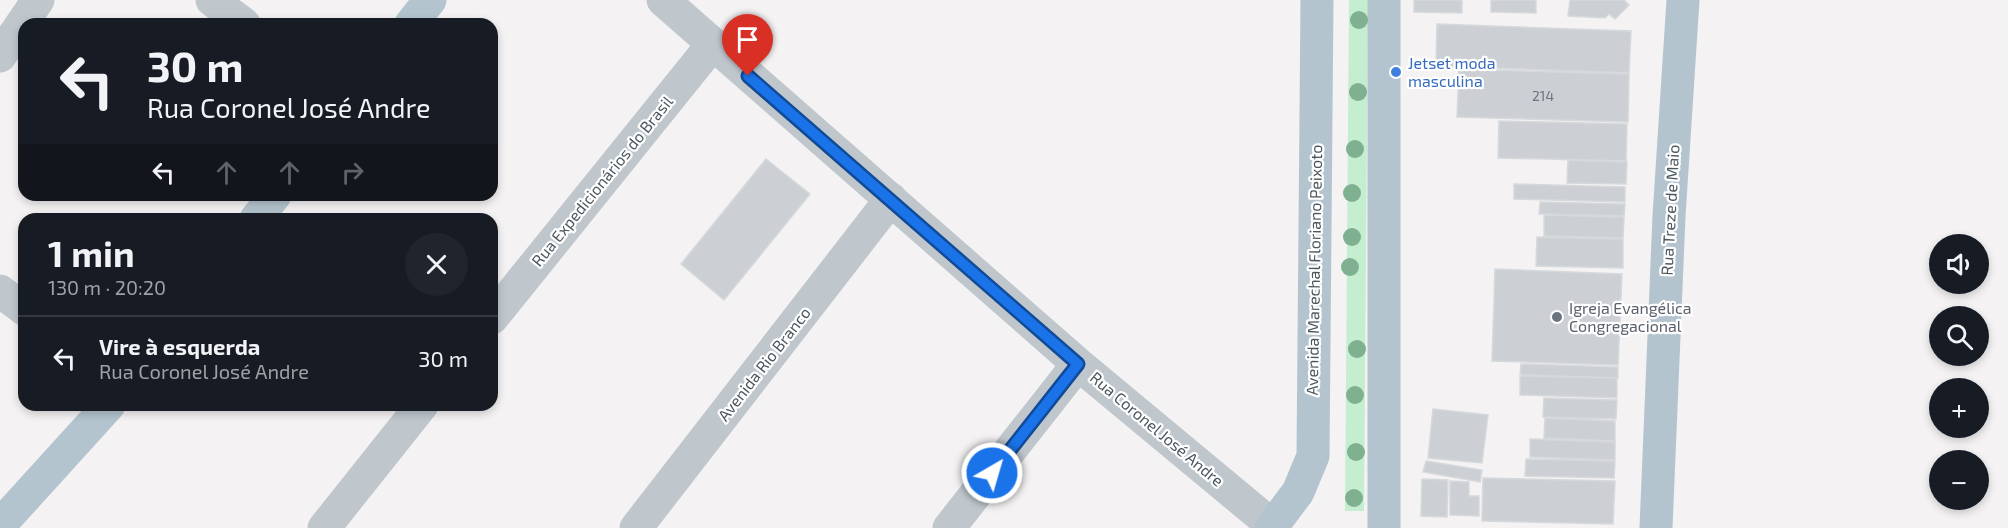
<!DOCTYPE html>
<html lang="pt">
<meta charset="utf-8">
<style>
:root{--surface:#171b24;--page:#20242c;--text:#f1f3f6;--muted:#9ea1a6;--line:#363941}
body{margin:0;font-family:"Exo 2",sans-serif;background:var(--page);color:var(--text);height:100vh;display:flex;flex-direction:column;font-size:22px;white-space:nowrap}
*{box-sizing:border-box;margin:0}
p{font-size:20px;color:var(--muted)}
.icon{flex:none;width:33px;height:33px;fill:none;stroke:currentColor;stroke-width:2;stroke-linecap:round;stroke-linejoin:round}
.map{position:relative;flex:1;overflow:hidden}
.details{position:absolute;left:18px;top:213px;width:480px;height:198px;display:flex;flex-direction:column;background:var(--surface);border-radius:18px;box-shadow:0 3px 9px #0003}
.details>*{flex:none}
.hud{position:absolute;left:18px;top:18px;width:480px;height:183px;border-radius:18px;box-shadow:0 3px 9px #0003;background:#171b24;color:var(--text);overflow:hidden}
.controls{position:absolute;left:1929px;top:234px;display:grid;gap:12px}
.controls a{display:grid;place-items:center;width:60px;height:60px;border-radius:50%;background:var(--surface);box-shadow:0 3px 9px #0003;font-size:30px}
.pin{position:absolute;display:grid;place-items:center;width:51px;height:51px;color:#fff;margin:-62px -26px;border-radius:50% 50% 50% 0;rotate:-45deg;box-shadow:0 0 6px #0007}
.pin .icon{rotate:45deg}
.me{position:absolute;width:66px;margin:-33px;rotate:38deg;stroke-linejoin:round;filter:drop-shadow(0 0 4px #0008)}
.turn{display:flex;align-items:center;gap:21px;height:126px;padding:0 30px;font-size:27px}
.turn .icon{width:78px;height:78px;stroke-width:2.5}
.turn b{display:block;font-size:42px;line-height:51px}
.lanes{display:flex;align-items:center;height:57px;padding:0 30px;background:#0003;justify-content:center;gap:30px;direction:ltr}
.lanes .off{opacity:.35}
.round{display:grid;place-items:center;flex:none;width:63px;height:63px;border-radius:32px;background:var(--page)}
.summary{display:flex;align-items:center;justify-content:space-between;height:102px;padding:0 30px}
h1{font-size:36px;font-weight:700;line-height:45px}
ul{padding:0;list-style:none}
li{display:flex;align-items:center;gap:18px;height:84px;padding:0 30px;border-top:2px solid var(--line)}
li div{flex:1}
li b{display:block;font-size:22px}
li em{font-style:normal}
.map>svg:first-child{display:block}
.green{fill:#c5edd0}
.building{fill:#ccd0d4;stroke:#d6d9dc;stroke-width:1.5}
.lines{fill:none;stroke-linecap:round;stroke-linejoin:round}
.minor{stroke:#bfc7cd;stroke-width:33}
.major{stroke:#b4c4ce;stroke-width:33}
.tree{fill:#7fb191}
.route-casing{stroke:#114b97;stroke-width:15}
.route{stroke:#1a73e8;stroke-width:10}
.shop-dot{fill:#3f7fe0;stroke:#fff;stroke-width:2}
.worship-dot{fill:#6b7280;stroke:#fff;stroke-width:2}
.labels{text-anchor:middle;stroke-width:4.5;stroke-linejoin:round;paint-order:stroke}
.number-label{font-size:14px;fill:#6b757c}
.shop-label{font-size:16px;fill:#366cbe;stroke:#fff;text-anchor:start}
.street-label{font-size:16px;fill:#4b575e;stroke:#fff}
.worship-label{font-size:16px;fill:#5b616d;stroke:#fff;text-anchor:start}
</style>
<div class="map">
<svg width="2008" height="528" viewBox="0 0 2008 528">
<rect width="100%" height="100%" fill="#f4f2f2"/>
<path class="green" d="M1349 0H1368L1364 511H1345Z"/>
<path class="building" d="M1414 0H1462V13L1414 12Z
M1491 0H1536V13L1491 12Z
M1570 0H1624L1629 5 1615 19 1609 14 1605 18 1568 16Z
M1437 24 1631 31 1629 73 1436 66Z
M1459 69 1629 74 1628 122 1457 117Z
M1499 121 1627 124 1626 161 1498 158Z
M766 159 810 194 724 300 681 264Z
M1568 160 1627 162 1626 184 1567 183Z
M1514 184 1625 187V202L1514 199Z
M1540 202 1625 204 1624 216 1539 214Z
M1544 215 1624 217 1623 238 1544 236Z
M1537 237 1623 239V268L1536 266Z
M1495 269 1622 274 1618 365 1492 361Z
M1521 364 1618 367V378L1520 375Z
M1520 376 1617 378V398L1520 395Z
M1544 398 1617 400 1616 419 1543 417Z
M1433 409 1488 415 1482 463 1428 458Z
M1545 418 1615 421V441L1544 438Z
M1530 439 1615 442V460L1530 457Z
M1526 459 1615 461 1614 478 1525 476Z
M1426 461 1482 470 1480 482 1423 472Z
M1483 478 1615 481 1613 524 1482 521Z
M1422 479 1448 480 1447 517 1421 516Z
M1450 481 1469 482V496H1479V516L1450 515Z"/>
<g class="lines">
<path class="minor" d="M212 0 244 24
M663 0 1078 364 1273 526
M0 56 38 0
M0 291 24 309
M492 318 712 45
M324 528 422 405
M636 528 891 199
M949 528 1078 364"/>
<path class="major" d="M411 24 430 0
M256 219 275 195
M0 525 109 405
M1271 528 1298 492 1313 456 1317 0
M1384 528V0
M1656 528 1669 216 1683 0"/>
</g>
<g class="tree">
<circle cx="1359" cy="20" r="9"/>
<circle cx="1358" cy="92" r="9"/>
<circle cx="1355" cy="149" r="9"/>
<circle cx="1352" cy="193" r="9"/>
<circle cx="1352" cy="237" r="9"/>
<circle cx="1350" cy="267" r="9"/>
<circle cx="1357" cy="349" r="9"/>
<circle cx="1355" cy="395" r="9"/>
<circle cx="1356" cy="452" r="9"/>
<circle cx="1354" cy="498" r="9"/>
</g>
<g class="lines">
<defs>
<path id="route" d="M748 76 1078 364 992 473"/>
</defs>
<use href="#route" class="route-casing"/>
<use href="#route" class="route"/>
</g>
<circle class="shop-dot" cx="1396" cy="72" r="6"/>
<circle class="worship-dot" cx="1557" cy="317" r="6"/>
<g class="labels">
<g class="number-label">
<text x="1543" y="101">214</text>
</g>
<g class="shop-label">
<text x="1408" y="69">Jetset moda<tspan x="1408" dy="18">masculina</tspan></text>
</g>
<g class="street-label">
<text transform="translate(602 181) rotate(-51)" y="6">Rua Expedicionários do Brasil</text>
<text transform="translate(1670 210) rotate(-87)" y="6">Rua Treze de Maio</text>
<text transform="translate(1314 270) rotate(-89)" y="6">Avenida Marechal Floriano Peixoto</text>
<text transform="translate(764 364) rotate(-52)" y="6">Avenida Rio Branco</text>
<text transform="translate(1157 429) rotate(40)" y="6">Rua Coronel José Andre</text>
</g>
<g class="worship-label">
<text x="1569" y="314">Igreja Evangélica<tspan x="1569" dy="18">Congregacional</tspan></text>
</g>
</g>
</svg>
<div class="controls">
<a><svg class="icon" aria-label="sound" viewBox="0 0 24 24"><path d="M4 9h4l5-4v14l-5-4H4zM17 9q2 3 0 6"/></svg></a>
<a><svg class="icon" aria-label="search" viewBox="0 0 24 24"><circle cx="10" cy="10" r="6"/><path d="M15 15l6 6"/></svg></a>
<a>+</a>
<a>−</a>
</div>
<div class="pin" style="left:748px;top:76px;background:#d93025"><svg class="icon" aria-label="arrive" viewBox="0 0 24 24"><path d="M6 21V4h12l-3 4 3 4H6"/></svg></div>
<svg class="me" style="left:992px;top:473px" viewBox="-20 -20 40 40"><circle r="17" fill="#1a73e8" stroke="#fff" stroke-width="3"/><path d="M0-11L8 9 0 5-8 9z" fill="#fff"/></svg>
<div class="hud">
<div class="turn"><svg class="icon" aria-label="left" viewBox="0 0 24 24"><path d="M17 20v-9H6M10 6l-5 5 5 5"/></svg><div><b>30 m</b>Rua Coronel José Andre</div></div>
<div class="lanes"><svg class="icon" aria-label="left" viewBox="0 0 24 24"><path d="M17 20v-9H6M10 6l-5 5 5 5"/></svg><svg class="icon off" aria-label="ahead" viewBox="0 0 24 24"><path d="M12 20V5M6 11l6-6 6 6"/></svg><svg class="icon off" aria-label="ahead" viewBox="0 0 24 24"><path d="M12 20V5M6 11l6-6 6 6"/></svg><svg class="icon off" aria-label="right" viewBox="0 0 24 24"><path d="M7 20v-9h11M14 6l5 5-5 5"/></svg></div>
</div>
<section class="details">
<div class="summary"><div><h1>1 min</h1><p>130 m · 20:20</p></div><a class="round"><svg class="icon" aria-label="close" viewBox="0 0 24 24"><path d="M6 6l12 12M18 6L6 18"/></svg></a></div>
<ul>
<li><svg class="icon" aria-label="left" viewBox="0 0 24 24"><path d="M17 20v-9H6M10 6l-5 5 5 5"/></svg><div><b>Vire à esquerda</b><p>Rua Coronel José Andre</p></div><em>30 m</em></li>
</ul>
</section>
</div>
